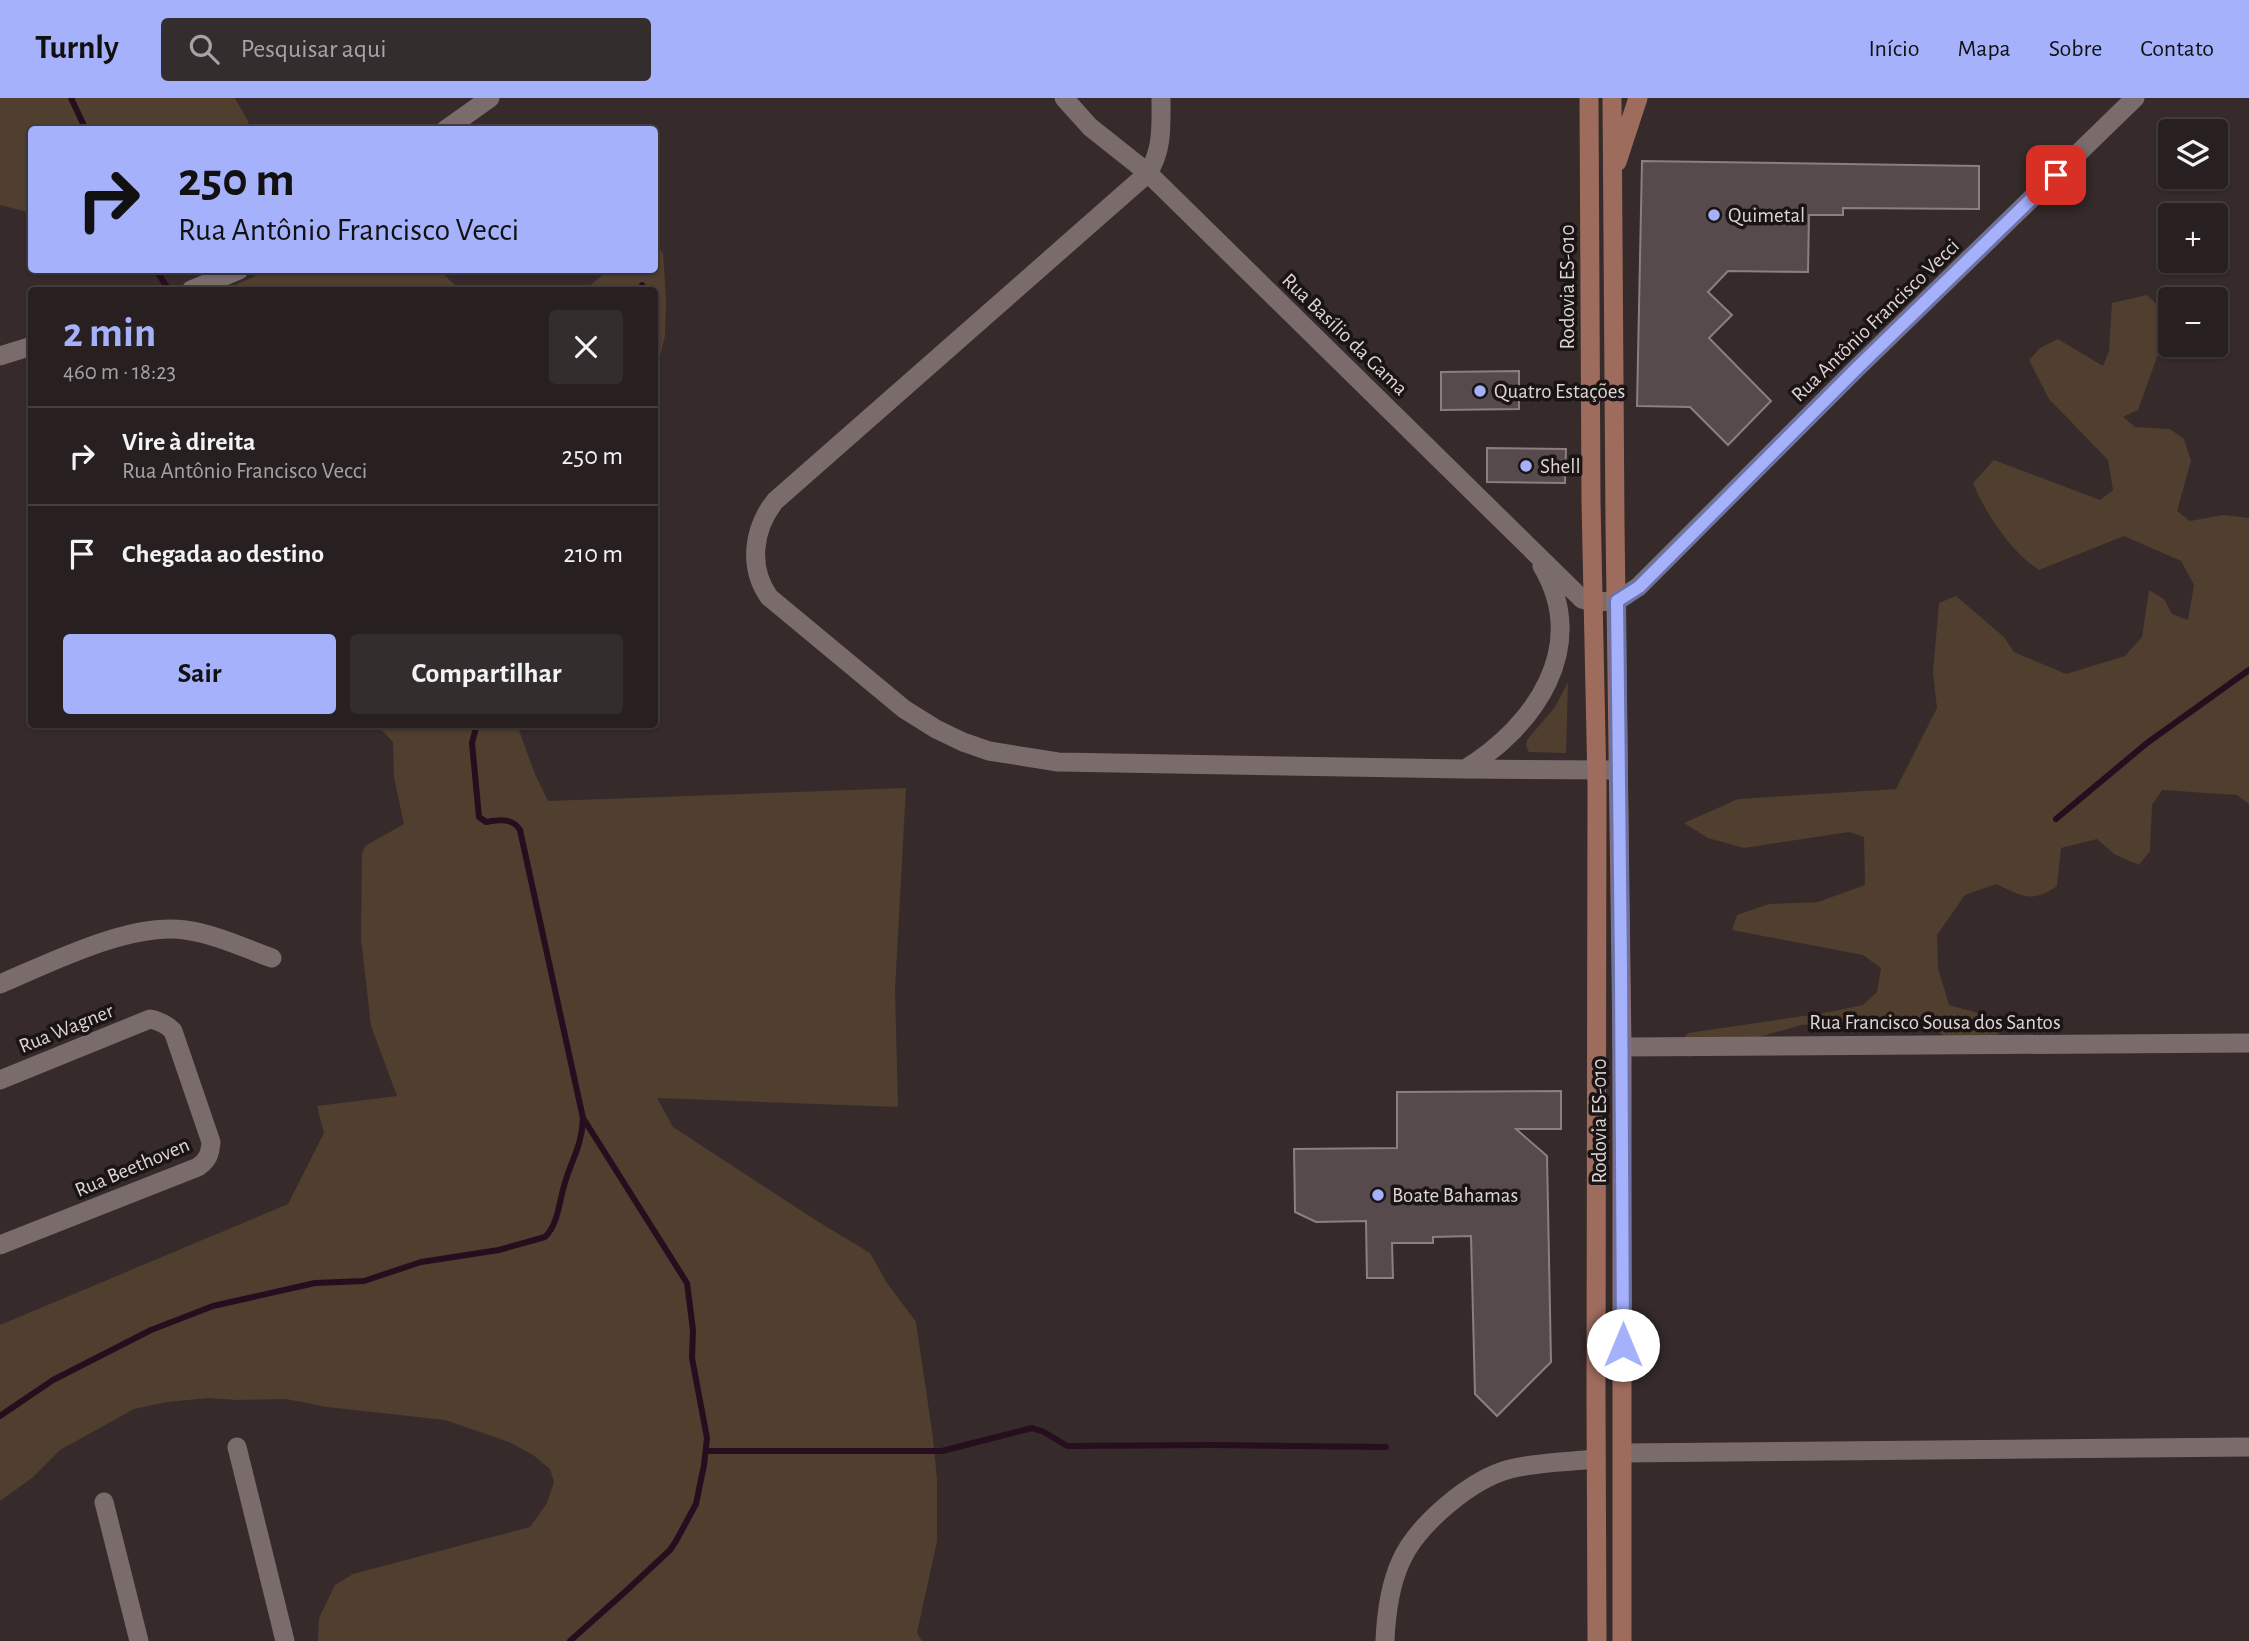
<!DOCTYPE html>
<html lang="pt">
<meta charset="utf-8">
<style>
:root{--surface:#282020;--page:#342d2d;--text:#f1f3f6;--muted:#a5a3a5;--line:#443e3e;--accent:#a6b1fc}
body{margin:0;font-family:"Alegreya Sans",sans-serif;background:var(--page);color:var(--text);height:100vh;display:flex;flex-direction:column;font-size:26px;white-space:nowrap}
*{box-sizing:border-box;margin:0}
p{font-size:23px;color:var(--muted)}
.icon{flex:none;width:38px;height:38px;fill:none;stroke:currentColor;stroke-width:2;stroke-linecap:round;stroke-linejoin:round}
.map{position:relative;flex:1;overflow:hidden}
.details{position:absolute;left:28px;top:189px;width:630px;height:441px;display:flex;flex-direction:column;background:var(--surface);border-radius:7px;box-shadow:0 2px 5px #0004,0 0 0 2px var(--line)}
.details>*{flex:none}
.banner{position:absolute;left:28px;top:28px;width:630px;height:147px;border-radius:7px;box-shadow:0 2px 5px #0004,0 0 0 2px var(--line);background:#a6b1fc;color:#111;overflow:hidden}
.buttons{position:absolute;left:2158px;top:21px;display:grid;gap:14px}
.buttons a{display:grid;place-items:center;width:70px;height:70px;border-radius:7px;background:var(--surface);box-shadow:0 2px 5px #0004,0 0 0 2px var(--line);font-size:35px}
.pin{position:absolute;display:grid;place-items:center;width:60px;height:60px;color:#fff;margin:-30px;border-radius:14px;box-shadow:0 4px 10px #0006}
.me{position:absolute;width:77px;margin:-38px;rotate:0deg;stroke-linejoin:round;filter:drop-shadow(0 0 5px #0008)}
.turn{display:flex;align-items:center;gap:24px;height:147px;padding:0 35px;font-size:32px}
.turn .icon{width:91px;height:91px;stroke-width:2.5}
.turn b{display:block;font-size:49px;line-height:60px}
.round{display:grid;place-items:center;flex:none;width:74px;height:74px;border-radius:7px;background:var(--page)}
.overview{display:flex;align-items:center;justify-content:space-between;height:119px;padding:0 35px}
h1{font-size:42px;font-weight:700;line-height:52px;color:var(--accent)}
.button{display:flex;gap:14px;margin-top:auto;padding:14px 35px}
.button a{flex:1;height:80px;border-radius:7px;background:var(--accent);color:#111;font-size:28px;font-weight:700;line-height:80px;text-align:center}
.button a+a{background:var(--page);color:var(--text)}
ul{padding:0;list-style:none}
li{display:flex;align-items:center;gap:21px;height:98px;padding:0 35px;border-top:2px solid var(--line)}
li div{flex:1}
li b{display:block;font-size:26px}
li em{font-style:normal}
header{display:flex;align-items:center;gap:42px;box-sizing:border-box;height:98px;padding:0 35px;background:var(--accent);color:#111}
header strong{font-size:33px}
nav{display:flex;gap:38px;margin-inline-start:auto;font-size:24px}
.search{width:490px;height:63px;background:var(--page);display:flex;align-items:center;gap:18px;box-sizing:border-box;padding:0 24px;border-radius:7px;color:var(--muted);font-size:26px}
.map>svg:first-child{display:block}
.green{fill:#503e2f}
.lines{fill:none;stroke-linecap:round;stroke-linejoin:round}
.stream{stroke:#260e1f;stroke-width:6}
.building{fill:#574a4d;stroke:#8c7e81;stroke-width:2}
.minor{stroke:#7b6c6c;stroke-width:19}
.tertiary{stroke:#7b6c6c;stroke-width:19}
.secondary{stroke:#9d6c5d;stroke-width:19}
.route-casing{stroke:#6c73a4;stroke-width:18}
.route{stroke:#a6b1fc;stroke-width:12}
.poi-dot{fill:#a6b1fc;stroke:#1a1414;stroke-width:2.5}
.labels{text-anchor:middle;stroke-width:7;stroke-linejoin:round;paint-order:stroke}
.poi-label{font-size:21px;fill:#ddd4d4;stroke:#1a1414;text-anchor:start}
.street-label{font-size:21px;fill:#ddd4d4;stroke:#1a1414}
</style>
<header>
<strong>Turnly</strong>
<div class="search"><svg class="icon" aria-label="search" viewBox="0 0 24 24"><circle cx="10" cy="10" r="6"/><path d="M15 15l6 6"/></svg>Pesquisar aqui</div>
<nav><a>Início</a><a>Mapa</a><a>Sobre</a><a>Contato</a></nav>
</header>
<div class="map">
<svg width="2249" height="1543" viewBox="0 0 2249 1543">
<rect width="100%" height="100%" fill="#362a2a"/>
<path class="green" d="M0 0H235L249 25 240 32H32L31 115 0 107Z
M655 144 663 155 666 201 665 238 655 278 654 192H585L608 172H654Z
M268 172H439L460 192H225Z
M2147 197 2160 209 2158 256 2138 312 2123 319 2135 329 2170 331 2184 341 2191 363 2177 413 2190 423 2223 417 2249 420V706L2237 697 2162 692 2152 707 2150 753 2139 767 2114 756 2097 741 2061 750 2057 788C2031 806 2023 798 1996 786L1965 797 1937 837 1938 870 1949 907 1996 920 2000 935 1968 954 1937 933 1898 921 1801 927 1690 959 1678 947 1688 935 1830 914 1863 907 1877 894 1881 870 1863 857 1732 832 1737 817 1769 806 1818 804 1865 787 1864 739 1849 734 1744 750 1708 740 1684 725 1738 701 1896 691 1937 610 1933 574 1939 505 1956 498 2004 539 2014 554 2066 576 2125 558 2142 539 2149 492 2164 501 2172 516 2188 522 2194 487 2181 463 2124 438 2039 472C2012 455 1985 415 1973 385L1994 362 2100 402 2113 392 2108 362 2049 301 2029 262 2040 250 2058 241 2103 268 2109 253 2112 205Z
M1568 584 1566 655 1529 654 1526 648 1527 642 1555 609Z
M377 627H517L535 676 548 703 906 690 895 891 898 1009 657 1000 673 1029 817 1123 870 1155 887 1185 916 1224 933 1340 937 1381V1443L917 1535 922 1543H318L319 1520 335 1487 353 1476 530 1429 547 1405 554 1384 550 1371 533 1357 509 1344 445 1322 327 1309 286 1301 237 1302 208 1300 167 1304 134 1311 60 1352 32 1380 0 1403V1227L288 1106 324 1035 317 1008 397 998 371 928 361 841 362 756 365 748 404 726 394 680 393 644Z"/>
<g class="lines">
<path class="stream" d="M71 0 86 32
M156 172 167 189
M640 192 642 187
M477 626 472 645 479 719 486 724C498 722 512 719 520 732L583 1020 687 1185 693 1232 692 1260 707 1340 704 1367 696 1406 676 1443 670 1452 626 1493 570 1543
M2056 721 2147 645 2249 572
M0 1318 53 1282 151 1232 213 1208 315 1185 364 1183 421 1164 499 1152 545 1139C558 1126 559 1105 564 1088 571 1062 582 1049 583 1020
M706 1353H942L1032 1330 1044 1334 1067 1348 1213 1347 1386 1349"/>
</g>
<path class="building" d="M1642 63 1979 68V111L1843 110V117H1809L1808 174 1728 173 1708 194 1732 217 1709 240 1771 303 1728 347 1690 309 1637 308Z
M1519 273V311L1441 312V274Z
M1487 350 1566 351 1565 385 1487 384Z
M1561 993V1031H1516L1547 1058 1551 1264 1497 1318 1475 1296 1471 1138 1433 1139V1145H1392L1393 1180H1367L1366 1123 1316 1124 1295 1114 1294 1051 1397 1050V994Z"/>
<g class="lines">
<path class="minor" d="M1064 0 1090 29 1148 75C1163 52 1161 27 1161 0
M445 32 490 0
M191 192 239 172
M0 258 32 248
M1617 503 1638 489 1857 270 2135 0
M0 886C50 865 130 824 185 832 215 836 244 850 272 860
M1622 949 2249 945
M0 982 150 921C160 923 166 926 173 933L211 1044C210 1056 208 1062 198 1069L0 1147
M237 1349 285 1543
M1623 1355 2249 1349
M104 1404 139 1543
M1385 1543C1386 1518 1390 1487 1401 1463 1417 1427 1471 1381 1510 1371 1537 1364 1568 1364 1596 1361"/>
<path class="tertiary" d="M1465 671C1535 628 1590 549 1542 468
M1612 672 1464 671 1058 664 989 653 963 644 936 631 904 611 769 499C748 469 753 431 775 403L1148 75 1582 501 1593 504 1617 503"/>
<path class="secondary" d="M1589 0 1591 404 1597 686 1596 1298 1597 1543
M1612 0 1615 426 1622 949V1543
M1617 64 1638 0"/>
</g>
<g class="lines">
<defs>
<path id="route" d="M1623 1247 1621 871 1617 503 1639 489 1857 270 2056 77"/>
</defs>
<use href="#route" class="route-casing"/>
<use href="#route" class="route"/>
</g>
<g class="poi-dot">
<circle cx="1714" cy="117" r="7"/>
<circle cx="1480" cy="293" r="7"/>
<circle cx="1526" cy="368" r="7"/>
<circle cx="1378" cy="1097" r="7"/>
</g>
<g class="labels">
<g class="poi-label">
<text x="1728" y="124">Quimetal</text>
<text x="1494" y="300">Quatro Estações</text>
<text x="1540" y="375">Shell</text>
<text x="1392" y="1104">Boate Bahamas</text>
</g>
<g class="street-label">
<text transform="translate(1567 189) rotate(-90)" y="7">Rodovia ES-010</text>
<text transform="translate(1875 222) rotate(-44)" y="7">Rua Antônio Francisco Vecci</text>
<text transform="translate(1345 236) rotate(44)" y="7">Rua Basílio da Gama</text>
<text x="1935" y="931">Rua Francisco Sousa dos Santos</text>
<text transform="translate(66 930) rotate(-22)" y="7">Rua Wagner</text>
<text transform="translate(1599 1023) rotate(-90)" y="7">Rodovia ES-010</text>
<text transform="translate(132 1069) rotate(-23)" y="7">Rua Beethoven</text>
</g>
</g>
</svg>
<div class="buttons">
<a><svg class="icon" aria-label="layers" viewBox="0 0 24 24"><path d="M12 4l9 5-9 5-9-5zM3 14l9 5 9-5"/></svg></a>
<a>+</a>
<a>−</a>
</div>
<div class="pin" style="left:2056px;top:77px;background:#d93025"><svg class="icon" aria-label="arrive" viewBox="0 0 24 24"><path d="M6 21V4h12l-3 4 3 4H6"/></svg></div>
<svg class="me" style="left:1623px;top:1247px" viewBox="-20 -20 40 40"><circle r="19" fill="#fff"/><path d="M0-13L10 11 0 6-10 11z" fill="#a6b1fc"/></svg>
<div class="banner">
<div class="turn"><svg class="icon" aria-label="right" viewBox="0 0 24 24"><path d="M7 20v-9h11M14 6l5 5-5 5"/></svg><div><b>250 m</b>Rua Antônio Francisco Vecci</div></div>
</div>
<section class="details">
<div class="overview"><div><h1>2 min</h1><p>460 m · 18:23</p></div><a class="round"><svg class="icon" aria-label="close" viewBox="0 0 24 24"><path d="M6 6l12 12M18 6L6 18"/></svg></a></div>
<ul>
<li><svg class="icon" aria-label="right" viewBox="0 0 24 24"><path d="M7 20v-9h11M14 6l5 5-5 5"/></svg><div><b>Vire à direita</b><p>Rua Antônio Francisco Vecci</p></div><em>250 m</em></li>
<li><svg class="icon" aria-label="arrive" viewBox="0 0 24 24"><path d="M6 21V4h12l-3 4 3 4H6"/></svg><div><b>Chegada ao destino</b></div><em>210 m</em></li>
</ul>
<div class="button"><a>Sair</a><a>Compartilhar</a></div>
</section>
</div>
